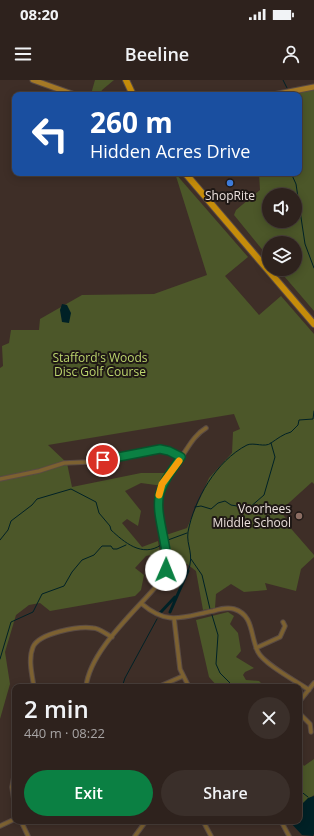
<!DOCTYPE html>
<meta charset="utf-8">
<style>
:root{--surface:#2e221d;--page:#3a2f2a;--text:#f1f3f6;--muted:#a7a4a4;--line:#493f3b;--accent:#0b8043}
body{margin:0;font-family:"Open Sans",sans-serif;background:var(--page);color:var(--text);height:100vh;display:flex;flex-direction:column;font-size:15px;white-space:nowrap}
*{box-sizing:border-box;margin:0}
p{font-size:13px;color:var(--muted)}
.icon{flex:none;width:22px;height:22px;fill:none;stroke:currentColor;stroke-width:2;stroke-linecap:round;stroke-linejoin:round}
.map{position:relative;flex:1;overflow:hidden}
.side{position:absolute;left:12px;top:604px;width:290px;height:140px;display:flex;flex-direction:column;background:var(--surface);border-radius:8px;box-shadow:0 2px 10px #0003,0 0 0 1px var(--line)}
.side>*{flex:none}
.top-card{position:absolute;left:12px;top:12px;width:290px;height:84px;border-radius:8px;box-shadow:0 2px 10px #0003,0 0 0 1px var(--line);background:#1a4fa0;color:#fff;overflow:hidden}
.buttons{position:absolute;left:262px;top:108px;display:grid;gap:8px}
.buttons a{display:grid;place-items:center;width:40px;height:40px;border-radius:50%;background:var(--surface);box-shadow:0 2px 10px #0003,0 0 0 1px var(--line);font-size:20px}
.pin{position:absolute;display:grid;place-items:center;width:34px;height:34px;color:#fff;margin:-17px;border:2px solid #fff;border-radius:50%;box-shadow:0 1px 4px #0007}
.me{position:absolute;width:44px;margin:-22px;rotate:1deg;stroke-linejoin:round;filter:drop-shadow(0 0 3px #0008)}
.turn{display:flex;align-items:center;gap:14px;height:84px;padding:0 12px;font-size:18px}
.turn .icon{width:52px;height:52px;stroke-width:2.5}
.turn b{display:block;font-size:28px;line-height:34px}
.round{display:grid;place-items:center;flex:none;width:42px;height:42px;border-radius:21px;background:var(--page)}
.overview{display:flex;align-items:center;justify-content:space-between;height:68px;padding:0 12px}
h1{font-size:24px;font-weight:600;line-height:30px}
.action{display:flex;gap:8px;margin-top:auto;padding:8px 12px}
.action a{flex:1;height:46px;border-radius:24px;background:var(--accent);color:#fff;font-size:16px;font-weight:600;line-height:46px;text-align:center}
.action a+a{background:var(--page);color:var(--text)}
.status{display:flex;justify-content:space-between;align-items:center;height:28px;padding:0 20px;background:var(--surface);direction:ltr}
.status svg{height:11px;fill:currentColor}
header{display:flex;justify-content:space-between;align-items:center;height:52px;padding:0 12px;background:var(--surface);font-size:18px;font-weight:600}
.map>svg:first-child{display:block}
.green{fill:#4c5729;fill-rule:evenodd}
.water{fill:#002126}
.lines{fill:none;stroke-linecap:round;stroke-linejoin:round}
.stream{stroke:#002126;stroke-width:1}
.canal{stroke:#002126;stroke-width:3}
.minor-casing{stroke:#5a4b44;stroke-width:5.5}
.secondary-casing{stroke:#5a4b44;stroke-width:7}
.primary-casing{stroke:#5a4b44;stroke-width:8}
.minor{stroke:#7c6131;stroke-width:3.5}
.secondary{stroke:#a57926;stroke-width:5}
.primary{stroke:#c58c0a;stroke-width:6}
.route-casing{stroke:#07532c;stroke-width:10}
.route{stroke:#0b8043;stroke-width:7}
.slow{stroke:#f59e0b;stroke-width:7}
.shop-dot{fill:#3f7fe0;stroke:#1f1815;stroke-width:1.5}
.education-dot{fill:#8d6e63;stroke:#1f1815;stroke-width:1.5}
.labels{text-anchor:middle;stroke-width:4;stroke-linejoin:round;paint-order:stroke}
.poi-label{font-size:12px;fill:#ece1dd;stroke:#1f1815}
.park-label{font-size:12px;fill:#bcd56d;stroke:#1f1815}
</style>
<div class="status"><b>08:20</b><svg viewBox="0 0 49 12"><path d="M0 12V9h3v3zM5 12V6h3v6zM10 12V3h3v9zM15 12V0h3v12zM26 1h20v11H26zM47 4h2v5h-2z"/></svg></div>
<header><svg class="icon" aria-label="menu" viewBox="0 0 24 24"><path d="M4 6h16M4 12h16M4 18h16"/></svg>Beeline<svg class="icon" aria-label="person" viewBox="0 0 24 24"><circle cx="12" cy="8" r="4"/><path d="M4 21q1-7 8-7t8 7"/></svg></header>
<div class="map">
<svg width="314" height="756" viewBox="0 0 314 756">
<rect width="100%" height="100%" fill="#3e2e27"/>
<path class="green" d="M95 0H114L102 10 100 15 91 14Z
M314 7V231L278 189H295V163H269V178L234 135 236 130 260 110 259 93H299V15H273ZM269 115H295V141H269Z
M175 93 248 177 225 196 259 235 281 216 314 254V404L312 402 280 431 289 442 287 444 314 475V477L301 489 296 511 265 503 267 510 244 512 231 504 216 514 215 528 203 530 196 491 187 484 166 479V455L187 448 209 398 232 373 233 352 240 349 234 334 48 365 67 383 72 407 141 393H170L163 406 141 403 125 411 141 431 138 446 127 439 122 443 142 467 158 461 160 473 146 476 135 488 144 495 141 510 135 516 50 531 40 523 29 525 16 535 5 572 10 604 0 639V288L3 286 2 266 9 263 11 250H39L40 239 82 215 154 214 207 195Z
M228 532 234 536 230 544 238 553 241 571 236 577 254 588 245 592 243 595 246 600 259 601 265 607H218L209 597 196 540Z
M299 655H303L299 678 304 686 314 679V715L299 726Z"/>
<path class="water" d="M62 224 67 225 71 233 69 243 62 242 60 230Z
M314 716V754L313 756 302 755 289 741H299V727L308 718Z"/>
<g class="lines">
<path class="stream" d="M283 0 287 8
M291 93 296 104 305 164 314 188
M195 427 201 426 211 429 218 423 225 421 231 425 249 428 264 415 275 377 271 363
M0 460 8 450 11 441 32 425 37 419 71 409 96 422 99 433 110 446 111 450C124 462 142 478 161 465
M168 460 187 453
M191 479 202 495 210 529
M188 491C195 474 186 466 188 452 194 420 216 381 247 365 254 362 265 368 271 363 277 359 283 354 291 352L298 345 299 340 313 339 314 331
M212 535 218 555 216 584 220 593 234 607
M0 579 11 542 33 532 42 514 64 506 72 492 82 480 94 475 102 466H111L113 469H117L126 465
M122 607 125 598 157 539
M299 710 308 717"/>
<path class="canal" d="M170 532 188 491
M160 533 175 517"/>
<defs>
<path id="minor" d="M0 399 39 391 64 383 88 382 160 369 169 371 181 377
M142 524C168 546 182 537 213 531 220 529 227 527 234 529 254 535 250 556 258 572 264 584 296 601 309 610
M174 538 180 589 189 607
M256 568 280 557 285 546 283 542
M34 607C32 595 28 579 33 567 39 553 78 546 93 548 99 548 106 554 112 557
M86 607C90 570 136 531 159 503 178 475 153 448 158 419 161 403 171 391 180 379 188 368 194 355 206 348
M158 607 183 596
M299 622 314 603
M299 633 310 644 311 652
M15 691 12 707 15 727
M21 741 28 756
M203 741 211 756
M281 741 289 756
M0 746 15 739
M135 756 146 741"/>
<path id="secondary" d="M33 0 75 15
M273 15 314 7"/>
<path id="primary" d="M126 0 133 15
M185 93 314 244"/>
</defs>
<use href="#minor" class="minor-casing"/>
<use href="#secondary" class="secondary-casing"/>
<use href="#primary" class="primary-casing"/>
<use href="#minor" class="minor"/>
<use href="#secondary" class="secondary"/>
<use href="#primary" class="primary"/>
</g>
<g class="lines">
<defs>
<path id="route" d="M103 380 160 369 169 371 181 377C155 414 155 416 164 460 166 470 168 480 166 490"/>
</defs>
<use href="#route" class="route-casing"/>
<use href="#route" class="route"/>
<path class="slow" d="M159 415 162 404 179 381"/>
</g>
<circle class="shop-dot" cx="230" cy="103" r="4"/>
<circle class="education-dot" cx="299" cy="436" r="4"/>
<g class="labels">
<g class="poi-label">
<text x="230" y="120">ShopRite</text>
<text x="291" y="433" text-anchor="end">Voorhees<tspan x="291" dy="14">Middle School</tspan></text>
</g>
<g class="park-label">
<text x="100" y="282">Stafford's Woods<tspan x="100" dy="14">Disc Golf Course</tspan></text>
</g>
</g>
</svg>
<div class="buttons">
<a><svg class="icon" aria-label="sound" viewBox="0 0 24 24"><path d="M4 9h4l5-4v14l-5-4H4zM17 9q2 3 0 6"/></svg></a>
<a><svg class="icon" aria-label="layers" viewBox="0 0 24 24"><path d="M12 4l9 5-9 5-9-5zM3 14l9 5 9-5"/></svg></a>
</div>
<div class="pin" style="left:103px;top:380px;background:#d93025"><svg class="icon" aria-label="arrive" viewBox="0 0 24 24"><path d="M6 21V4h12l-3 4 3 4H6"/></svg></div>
<svg class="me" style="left:166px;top:490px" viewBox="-20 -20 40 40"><circle r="19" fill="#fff"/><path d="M0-13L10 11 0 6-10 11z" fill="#0b8043"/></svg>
<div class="top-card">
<div class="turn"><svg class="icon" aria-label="left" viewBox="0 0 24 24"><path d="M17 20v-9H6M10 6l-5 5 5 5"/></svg><div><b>260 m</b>Hidden Acres Drive</div></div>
</div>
<section class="side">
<div class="overview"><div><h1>2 min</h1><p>440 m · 08:22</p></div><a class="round"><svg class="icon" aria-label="close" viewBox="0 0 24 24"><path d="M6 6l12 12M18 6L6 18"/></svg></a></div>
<div class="action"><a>Exit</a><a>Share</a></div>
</section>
</div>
